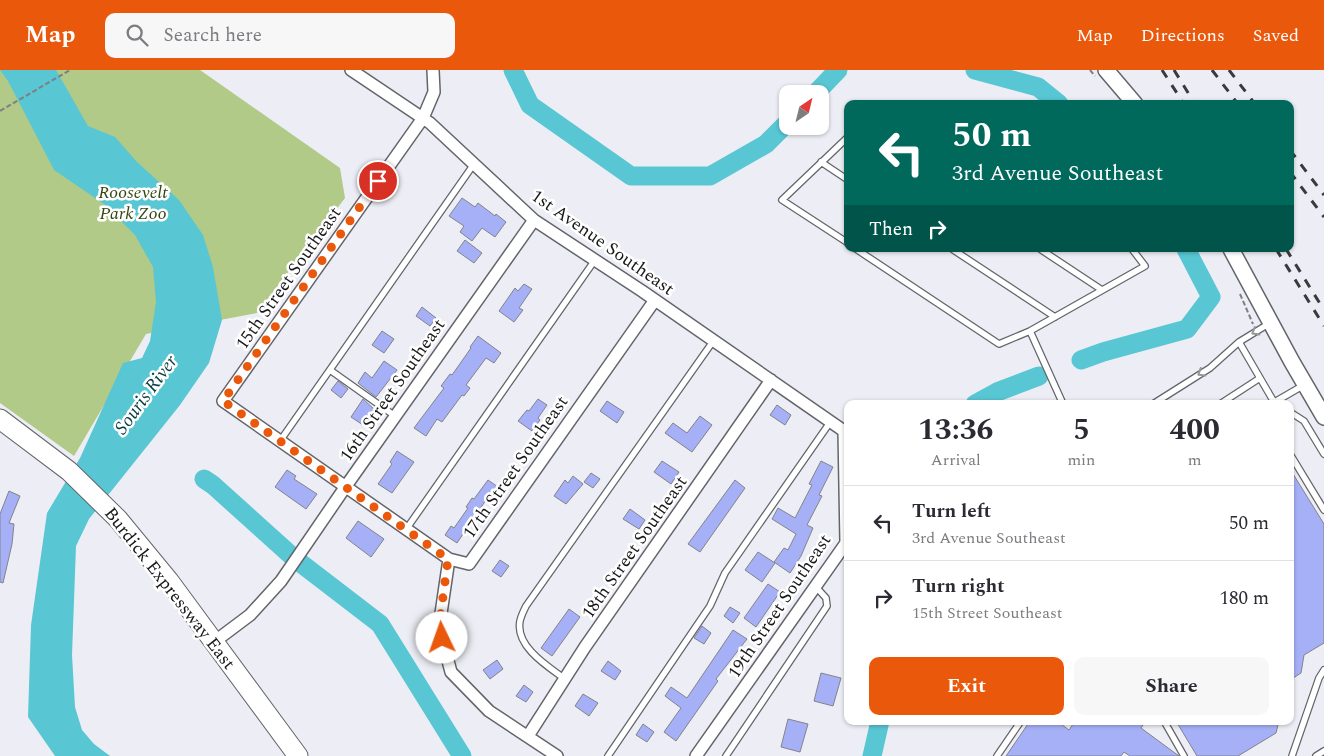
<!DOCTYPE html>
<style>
:root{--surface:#fff;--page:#f7f7f7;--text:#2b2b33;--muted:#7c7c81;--line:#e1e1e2;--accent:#ea580c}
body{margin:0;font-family:Spectral,serif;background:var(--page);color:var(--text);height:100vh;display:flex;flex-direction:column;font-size:19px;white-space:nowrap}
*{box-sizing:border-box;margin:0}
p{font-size:16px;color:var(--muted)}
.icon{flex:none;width:28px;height:28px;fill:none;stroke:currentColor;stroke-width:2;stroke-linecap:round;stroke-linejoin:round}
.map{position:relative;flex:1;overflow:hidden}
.details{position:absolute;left:844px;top:330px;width:450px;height:325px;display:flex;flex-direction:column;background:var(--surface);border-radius:10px;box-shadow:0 1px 4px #0004}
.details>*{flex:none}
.hud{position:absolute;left:844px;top:30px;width:450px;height:152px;border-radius:10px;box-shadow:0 1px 4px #0004;background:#00695c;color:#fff;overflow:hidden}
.needle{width:32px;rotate:35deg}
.controls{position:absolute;left:779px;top:15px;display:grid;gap:10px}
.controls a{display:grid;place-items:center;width:50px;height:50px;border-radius:10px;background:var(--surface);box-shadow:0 1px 4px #0004;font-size:25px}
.pin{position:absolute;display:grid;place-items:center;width:42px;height:42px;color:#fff;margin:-21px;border:2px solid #fff;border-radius:50%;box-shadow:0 1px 5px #0007}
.me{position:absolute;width:55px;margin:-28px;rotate:357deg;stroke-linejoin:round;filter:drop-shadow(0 0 4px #0008)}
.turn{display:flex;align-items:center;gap:18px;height:105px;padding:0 25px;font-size:22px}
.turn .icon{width:65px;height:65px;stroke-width:2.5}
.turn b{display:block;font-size:35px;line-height:42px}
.then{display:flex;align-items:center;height:48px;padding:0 25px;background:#0003;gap:10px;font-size:19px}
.eta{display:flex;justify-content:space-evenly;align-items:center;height:85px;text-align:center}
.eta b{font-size:30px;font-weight:700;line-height:35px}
.primary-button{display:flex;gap:10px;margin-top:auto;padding:10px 25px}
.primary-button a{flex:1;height:58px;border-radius:10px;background:var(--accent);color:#fff;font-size:20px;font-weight:700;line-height:58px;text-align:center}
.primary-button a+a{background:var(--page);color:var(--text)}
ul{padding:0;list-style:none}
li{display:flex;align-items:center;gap:15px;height:75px;padding:0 25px;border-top:1px solid var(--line)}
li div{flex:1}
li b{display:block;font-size:19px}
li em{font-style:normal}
header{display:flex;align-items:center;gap:30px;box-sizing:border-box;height:70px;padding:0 25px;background:var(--accent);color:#fff}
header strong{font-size:24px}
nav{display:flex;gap:28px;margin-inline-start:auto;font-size:18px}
.search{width:350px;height:45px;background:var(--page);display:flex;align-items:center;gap:12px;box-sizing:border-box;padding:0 18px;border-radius:10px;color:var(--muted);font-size:19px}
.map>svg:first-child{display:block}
.green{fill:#b1ca88}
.water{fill:#58c6d3}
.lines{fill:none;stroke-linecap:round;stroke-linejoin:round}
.river{stroke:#58c6d3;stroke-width:19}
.building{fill:#a6b0f7;stroke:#828389}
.service-casing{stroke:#63656a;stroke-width:8}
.minor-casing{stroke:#63656a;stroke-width:14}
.tertiary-casing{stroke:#63656a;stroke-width:18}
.primary-casing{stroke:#63656a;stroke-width:21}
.path{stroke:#7e7e83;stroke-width:2;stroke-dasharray:5 2.5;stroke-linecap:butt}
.service{stroke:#fff;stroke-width:5.5}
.minor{stroke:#fff;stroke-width:11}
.tertiary{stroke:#fff;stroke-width:15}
.primary{stroke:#fff;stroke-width:19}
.rail{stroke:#3a3a3d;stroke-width:3;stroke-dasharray:9 9;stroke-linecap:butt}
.oneway{stroke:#979798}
.route{stroke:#ea580c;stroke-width:9;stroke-dasharray:0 16.2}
.labels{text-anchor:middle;stroke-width:5;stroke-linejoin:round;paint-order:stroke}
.park-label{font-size:18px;font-style:italic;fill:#354611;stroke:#fff}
.street-label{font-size:18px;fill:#18181a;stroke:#fff}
.water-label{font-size:19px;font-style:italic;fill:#053b41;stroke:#fff}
</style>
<header>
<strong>Map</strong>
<div class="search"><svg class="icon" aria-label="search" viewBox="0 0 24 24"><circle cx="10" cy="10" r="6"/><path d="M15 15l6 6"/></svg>Search here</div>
<nav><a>Map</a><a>Directions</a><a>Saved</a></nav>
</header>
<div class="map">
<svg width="1324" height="686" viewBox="0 0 1324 686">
<rect width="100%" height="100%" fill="#edeef5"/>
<path class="green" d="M0 0H200L340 98 345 128 257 243 146 264 74 386 0 333Z"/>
<path class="water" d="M0 0H56L88 56 115 67 137 92 179 130 203 165 213 197 222 250 209 293 180 335 89 449 76 476 72 585 75 637 82 660 94 674 110 686H55L28 647 31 555 47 443 80 388 123 293 142 288 150 271 156 232 153 197 135 165 104 134 54 100 8 11Z"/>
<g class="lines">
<path class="river" d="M513 0 530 35 631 106H710L766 74 788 52
M975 0 1038 17 1059 34
M815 24 838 0
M1081 290 1103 282 1187 259 1211 227 1186 179
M975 334 997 322 1039 306
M204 409 213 415 294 488 380 554 462 686
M872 686 880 651"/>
</g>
<path class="building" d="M462 128 475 137 478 133 495 146 496 144 506 152 495 167 482 158 472 171 460 162 464 156 449 146Z
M465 170 482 183 474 193 457 181Z
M524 214 532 219 519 238 523 240 514 252 499 241 515 218 518 221Z
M422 237 436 248 430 256 416 246Z
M382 261 394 269 384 283 372 275Z
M478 266 501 283 494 293 486 288 466 315 470 318 464 326 462 325 442 352 437 349 426 366 414 358 444 318 441 316 450 304 452 305 471 278 470 277Z
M384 291 397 300 376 327 358 313 365 302 372 308Z
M338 311 348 319 341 328 331 320Z
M363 329 374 339 363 355 351 347Z
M538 329 547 335 538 348 540 350 532 361 518 351 527 340 529 341Z
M607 331 624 342 617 353 600 341Z
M777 335 791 345 785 355 770 345Z
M700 346 712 355 692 382 665 363 673 353 687 363Z
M397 381 414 392 392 423 378 414 392 394 390 392Z
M662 391 679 402 671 414 654 402Z
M821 391 833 397 819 425 822 426 807 455 813 458 801 486 790 503 774 492 784 478 788 480 796 464 772 449 778 438 795 448 812 415 809 414Z
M1290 399 1324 454V573L1304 585 1301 603 1290 610Z
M287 400 296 406 294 409 317 424 306 439 275 417Z
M591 403 600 409 593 418 584 412Z
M573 406 583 414 566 434 554 426 565 410 568 413Z
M488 410 498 417 490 428 488 427 457 473 445 465 451 456 454 458 468 438 466 437 472 428 474 429Z
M735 410 745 418 700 482 688 474Z
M9 421 20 426 9 453 14 454 12 474 3 513 0 512V444Z
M630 439 645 450 639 459 623 449Z
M358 451 384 469 371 487 346 468Z
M758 482 775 493 762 512 745 500Z
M500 490 509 496 501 507 492 501Z
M768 514 780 522 756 557 744 548Z
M730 537 740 543 733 553 724 546Z
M569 539 580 547 552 586 541 578Z
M702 556 711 563 704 574 694 568Z
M733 560 747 569 716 609 718 611 676 671 664 662 681 638 665 626 671 617 687 628Z
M497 590 503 599 490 609 483 600Z
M608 591 621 601 615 610 601 601Z
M821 603 841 608 833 636 814 631Z
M524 615 533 622 526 632 516 626Z
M583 624 598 633 589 646 575 636Z
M788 649 808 654 800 682 781 677Z
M1030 651H1057L1069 660 1075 651H1138L1143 655 1141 658 1179 686H1130L1124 682 1121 686H1006Z
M1176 651H1279L1276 663 1238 686H1197Z
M643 654 654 662 647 672 636 665Z"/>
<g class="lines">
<defs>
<path id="service" d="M848 67 782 130 848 173
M821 92 848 110
M856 179 999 274 1030 261 1145 196 1132 179
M952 179 1055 247
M1040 179 1102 220
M1030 261 1063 334
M1239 272 1274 332 1277 334
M330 300 395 346
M1273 333 1304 315
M1153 334 1210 298 1239 272 1270 253
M1220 334 1260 308
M1290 342 1304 351 1324 384
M280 371 474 94
M1290 384 1324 440
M407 458 595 190
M565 609C547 596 515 576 520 551 521 546 524 540 526 536L714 270
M1164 651 1184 686
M608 686 710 536 725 503 831 351
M726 686 827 536 826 528 816 517
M997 686 1021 651
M1292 686 1319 608 1324 600
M1316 686 1324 681"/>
<path id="minor" d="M351 0 430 53 534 150 642 221 844 361 846 473 696 686
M433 0 434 22 423 48 223 331 449 489 469 494 655 230
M449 489 439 557 451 602 489 641 557 686
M214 572 250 545 281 511 346 416 534 150
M528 666 585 577 771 310"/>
<path id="tertiary" d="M1106 0 1135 34
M1231 179 1292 292 1324 347"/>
<path id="primary" d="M0 349 69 401 118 449 169 511 298 686"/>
</defs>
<use href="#service" class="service-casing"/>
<use href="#minor" class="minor-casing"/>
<use href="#tertiary" class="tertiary-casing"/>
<use href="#primary" class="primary-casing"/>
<path class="path" d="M1090 0 1095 6
M0 41 70 0
M1240 224 1253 254"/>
<use href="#service" class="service"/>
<use href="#minor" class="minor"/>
<use href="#tertiary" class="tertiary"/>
<use href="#primary" class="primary"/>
<path class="rail" d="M1162 0 1184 34
M1174 0 1195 34
M1212 0 1238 34
M1229 0 1255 34
M1290 80 1324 125
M1290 102 1324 147
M1276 179 1324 256
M1286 179 1324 240"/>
</g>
<defs><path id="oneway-chevron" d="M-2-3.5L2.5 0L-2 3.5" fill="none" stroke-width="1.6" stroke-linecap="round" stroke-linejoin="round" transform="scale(1.25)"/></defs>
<g class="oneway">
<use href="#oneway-chevron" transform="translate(1255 262) rotate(149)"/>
<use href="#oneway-chevron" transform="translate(1201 303) rotate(148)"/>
</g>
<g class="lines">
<path class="route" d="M378 111 223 331 448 489 439 557 442 568"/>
</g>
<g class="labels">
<g class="park-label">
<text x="133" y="128">Roosevelt<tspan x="133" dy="21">Park Zoo</tspan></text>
</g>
<g class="street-label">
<text transform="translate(603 172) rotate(35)" y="6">1st Avenue Southeast</text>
<text transform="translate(288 208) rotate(-55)" y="6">15th Street Southeast</text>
<text transform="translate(392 320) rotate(-55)" y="6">16th Street Southeast</text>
<text transform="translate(515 397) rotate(-55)" y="6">17th Street Southeast</text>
<text transform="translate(634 477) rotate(-55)" y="6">18th Street Southeast</text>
<text transform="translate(170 518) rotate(52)" y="6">Burdick Expressway East</text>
<text transform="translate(779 536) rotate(-56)" y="6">19th Street Southeast</text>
</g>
<g class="water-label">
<text transform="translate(145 324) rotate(-54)" y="7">Souris River</text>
</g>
</g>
</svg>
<div class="controls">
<a><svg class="needle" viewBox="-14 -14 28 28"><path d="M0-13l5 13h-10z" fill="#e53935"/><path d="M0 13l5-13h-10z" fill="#7c7c81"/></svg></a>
</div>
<div class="pin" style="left:378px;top:111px;background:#d93025"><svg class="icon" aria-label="arrive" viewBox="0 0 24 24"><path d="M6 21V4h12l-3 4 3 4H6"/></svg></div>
<svg class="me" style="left:442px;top:568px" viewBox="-20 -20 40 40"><circle r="19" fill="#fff"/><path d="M0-13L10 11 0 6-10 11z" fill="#ea580c"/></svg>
<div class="hud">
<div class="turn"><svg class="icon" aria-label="left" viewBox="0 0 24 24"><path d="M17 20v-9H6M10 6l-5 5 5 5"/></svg><div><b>50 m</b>3rd Avenue Southeast</div></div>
<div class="then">Then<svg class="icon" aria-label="right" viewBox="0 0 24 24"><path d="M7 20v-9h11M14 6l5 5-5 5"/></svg></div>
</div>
<section class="details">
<div class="eta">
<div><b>13:36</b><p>Arrival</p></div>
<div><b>5</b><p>min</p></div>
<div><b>400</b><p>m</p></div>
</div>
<ul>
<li><svg class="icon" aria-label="left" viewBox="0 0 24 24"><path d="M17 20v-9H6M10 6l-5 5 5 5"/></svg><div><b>Turn left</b><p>3rd Avenue Southeast</p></div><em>50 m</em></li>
<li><svg class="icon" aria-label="right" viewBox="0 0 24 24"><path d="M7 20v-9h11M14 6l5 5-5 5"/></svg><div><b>Turn right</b><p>15th Street Southeast</p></div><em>180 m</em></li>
</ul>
<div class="primary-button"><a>Exit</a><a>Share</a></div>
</section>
</div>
